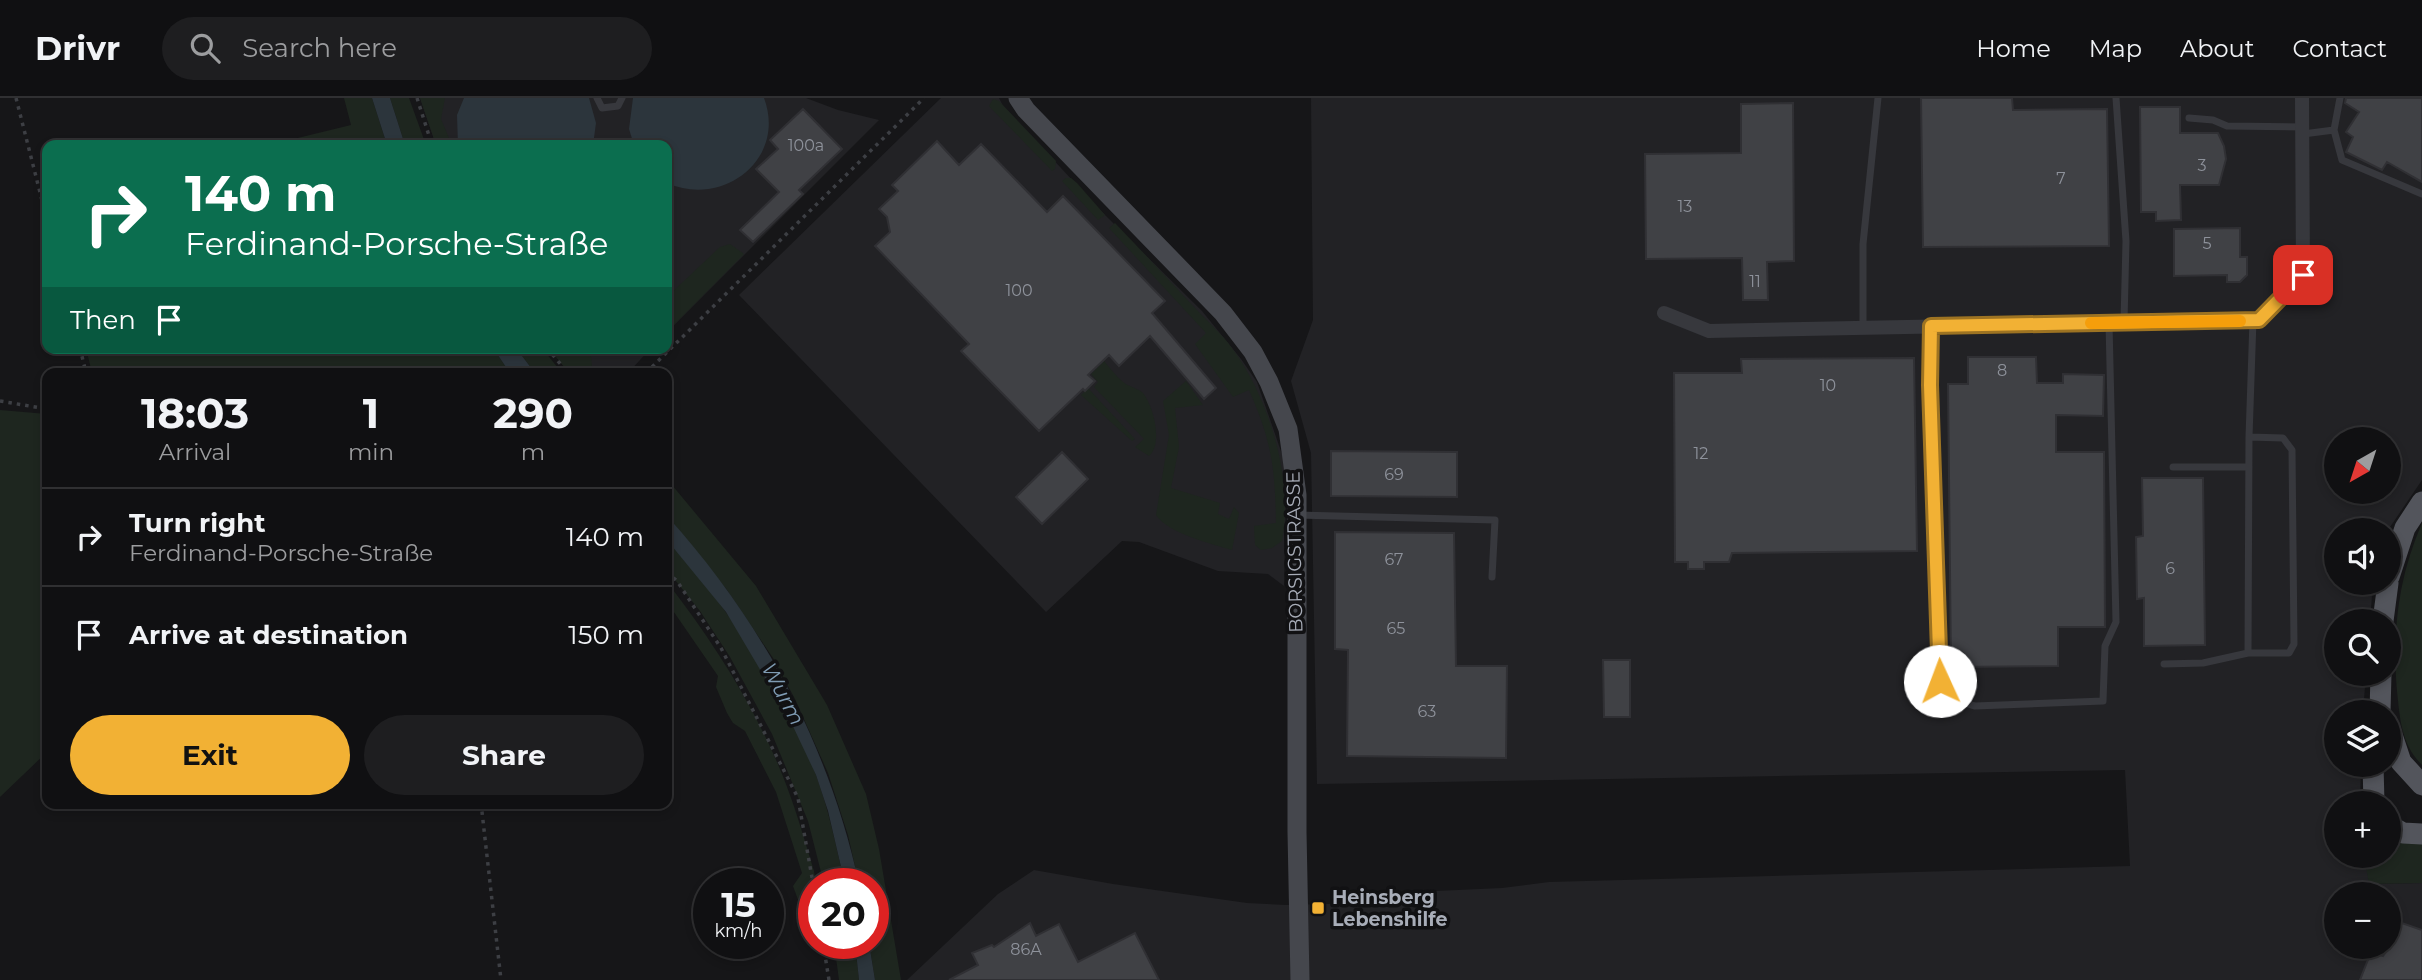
<!DOCTYPE html>
<meta charset="utf-8">
<style>
:root{--surface:#101012;--page:#1e1e20;--text:#f1f3f6;--muted:#9c9d9f;--line:#303032;--accent:#f2b134}
body{margin:0;font-family:Montserrat,sans-serif;background:var(--page);color:var(--text);height:100vh;display:flex;flex-direction:column;font-size:26px;white-space:nowrap}
*{box-sizing:border-box;margin:0}
p{font-size:23px;color:var(--muted)}
.icon{flex:none;width:38px;height:38px;fill:none;stroke:currentColor;stroke-width:2;stroke-linecap:round;stroke-linejoin:round}
.map{position:relative;flex:1;overflow:hidden}
.details{position:absolute;left:42px;top:270px;width:630px;height:441px;display:flex;flex-direction:column;background:var(--surface);border-radius:14px;box-shadow:0 4px 10px #0003,0 0 0 2px var(--line)}
.details>*{flex:none}
.banner{position:absolute;left:42px;top:42px;width:630px;height:214px;border-radius:14px;box-shadow:0 4px 10px #0003,0 0 0 2px var(--line);background:#0b6e4f;color:#fff;overflow:hidden}
.needle{width:46px;rotate:219deg}
.tools{position:absolute;left:2324px;top:329px;display:grid;gap:14px}
.tools a{display:grid;place-items:center;width:77px;height:77px;border-radius:50%;background:var(--surface);box-shadow:0 4px 10px #0003,0 0 0 2px var(--line);font-size:35px}
.speed{position:absolute;left:693px;top:770px;display:flex;gap:14px;font-size:35px;font-weight:700;text-align:center}
.speed>*{display:grid;place-content:center;width:91px;height:91px;border-radius:50%;background:var(--surface);box-shadow:0 4px 10px #0003,0 0 0 2px var(--line);line-height:1}
.speed small{font-size:18px;font-weight:400}
.speed .limit{border:10px solid #d22;background:#fff;color:#111}
.pin{position:absolute;display:grid;place-items:center;width:60px;height:60px;color:#fff;margin:-30px;border-radius:14px;box-shadow:0 4px 10px #0006}
.me{position:absolute;width:77px;margin:-38px;rotate:358deg;stroke-linejoin:round;filter:drop-shadow(0 0 5px #0008)}
.turn{display:flex;align-items:center;gap:24px;height:147px;padding:0 28px;font-size:32px}
.turn .icon{width:91px;height:91px;stroke-width:2.5}
.turn b{display:block;font-size:49px;line-height:60px}
.then{display:flex;align-items:center;height:66px;padding:0 28px;background:#0003;gap:14px;font-size:26px}
.eta{display:flex;justify-content:space-evenly;align-items:center;height:119px;text-align:center}
.eta b{font-size:42px;font-weight:700;line-height:49px}
.cta{display:flex;gap:14px;margin-top:auto;padding:14px 28px}
.cta a{flex:1;height:80px;border-radius:42px;background:var(--accent);color:#111;font-size:28px;font-weight:700;line-height:80px;text-align:center}
.cta a+a{background:var(--page);color:var(--text)}
ul{padding:0;list-style:none}
li{display:flex;align-items:center;gap:21px;height:98px;padding:0 28px;border-top:2px solid var(--line)}
li div{flex:1}
li b{display:block;font-size:26px}
li em{font-style:normal}
header{display:flex;align-items:center;gap:42px;box-sizing:border-box;height:98px;padding:0 35px;background:var(--surface);border-bottom:2px solid var(--line)}
header strong{font-size:33px}
nav{display:flex;gap:38px;margin-inline-start:auto;font-size:24px}
.search{width:490px;height:63px;background:var(--page);display:flex;align-items:center;gap:18px;box-sizing:border-box;padding:0 24px;border-radius:38px;color:var(--muted);font-size:26px}
.map>svg:first-child{display:block}
.built{fill:#222225;fill-rule:evenodd}
.green{fill:#1e261f}
.water{fill:#2c353c}
.building{fill:#404145;stroke:#303034;stroke-width:2}
.lines{fill:none;stroke-linecap:round;stroke-linejoin:round}
.path{stroke:#3d3f44;stroke-width:3.5;stroke-dasharray:3.5 5;stroke-linecap:butt}
.lane{stroke:#37383d;stroke-width:7}
.street{stroke:#37383d;stroke-width:14}
.secondary{stroke:#45474d;stroke-width:19}
.primary{stroke:#53555c;stroke-width:21}
.route-casing{stroke:#9d7322;stroke-width:18}
.route{stroke:#f2b134;stroke-width:12}
.slow{stroke:#f59e0b;stroke-width:12}
.poi-dot{fill:#f2b134;stroke:#111113;stroke-width:2.5}
.labels{text-anchor:middle;stroke-width:7;stroke-linejoin:round;paint-order:stroke}
.number-label{font-size:16px;fill:#8e929b}
.street-label{font-size:19px;fill:#a8adb8;stroke:#111113}
.poi-label{font-size:19px;font-weight:bold;fill:#a8adb8;stroke:#111113;text-anchor:start}
.water-label{font-size:21px;font-style:italic;fill:#7f9bb3;stroke:#111113}
</style>
<header>
<strong>Drivr</strong>
<div class="search"><svg class="icon" aria-label="search" viewBox="0 0 24 24"><circle cx="10" cy="10" r="6"/><path d="M15 15l6 6"/></svg>Search here</div>
<nav><a>Home</a><a>Map</a><a>About</a><a>Contact</a></nav>
</header>
<div class="map">
<svg width="2422" height="882" viewBox="0 0 2422 882">
<rect width="100%" height="100%" fill="#161618"/>
<path class="built" d="M420 0H806L838 12 879 22 667 234V47H436Z
M941 0H999L1003 8 1105 117 1202 213 1241 261 1257 284 1284 362 1286 388 1284 488 1268 476 1218 473 1139 444 1122 443 1046 514 739 197Z
M1311 0H2422V382L2388 432H2336V485H2373L2370 523H2336V576H2366L2363 614H2336V667H2361L2360 705H2336V758H2364L2370 786 2422 785V882H907L998 796 1034 772 1113 786 1247 805 1286 807 1406 804 1414 794 1502 790 1549 784 2130 768 2125 672 1317 686 1311 355 1291 283 1313 222ZM2336 341H2389V394H2336ZM2336 796H2389V849H2336Z
M549 250H651L628 275H569Z"/>
<path class="green" d="M344 0H372L387 47H269L351 27Z
M390 0H409L426 47H405Z
M420 0H445L441 21 452 47H436Z
M993 1 999 3 1056 63 1055 71 1052 73 989 8Z
M1066 80H1071L1077 85 1105 117 1098 122 1062 83Z
M1115 125C1142 153 1169 182 1196 211 1208 224 1222 236 1232 250 1269 300 1294 381 1282 443L1272 450 1261 452 1255 447 1254 428 1276 425C1275 370 1272 344 1249 292L1233 299 1195 246 1206 235 1109 130Z
M730 146 744 156 667 234V199L720 149Z
M86 250H493L510 275H92Z
M516 250H542L562 275H535Z
M549 250H590L592 268 598 275H569Z
M1104 263C1110 270 1116 278 1123 284 1129 289 1138 290 1143 295 1154 309 1163 346 1149 358L1135 349 1144 341 1094 289 1098 284 1091 276Z
M1186 283 1203 307 1175 310 1179 349 1171 390 1220 405 1218 416 1229 421 1234 409 1239 415 1232 452C1211 446 1168 435 1156 417L1169 337 1163 303Z
M1088 290 1135 341 1132 343 1081 297Z
M0 312 47 316V654L0 699Z
M667 381 756 488 827 607 866 696 879 751 901 882H875L869 845H873V786H859L848 737 828 675 795 601 773 560 727 492 667 418Z
M2422 425V667C2401 646 2400 621 2397 593 2392 534 2398 480 2422 425Z
M667 442C724 500 786 601 816 677 829 712 836 749 845 786H824L808 723 772 636 730 559 700 513 667 472Z
M667 484C712 542 754 607 782 676 795 708 804 740 814 773L816 786H814V840L809 814 800 807 793 788 802 775 776 694 745 633 733 625 727 615 716 589 718 578 667 504Z
M2422 743V785L2369 786 2364 758H2389V745Z
M834 845H855L859 882H839Z"/>
<path class="water" d="M372 0H390L405 47H387Z
M464 0H589L596 25 593 47H458L457 17Z
M633 0H764C787 61 723 110 667 85V47H634L629 31Z
M493 250H516L535 275H510Z
M667 418C762 523 829 647 859 786H845L828 713 816 677 790 622 726 514 667 442Z
M855 845H869L875 882H859Z"/>
<path class="building" d="M1921 0H2012L2013 12 2107 11 2109 148 1923 149Z
M2346 0H2422V84L2387 64 2382 72 2346 54 2353 39 2346 34 2359 14 2345 5Z
M1793 5 1794 163 1767 164 1768 202H1743L1742 160 1646 161 1645 56 1741 55V6Z
M2140 9H2180V35H2218L2224 48 2226 61 2219 87H2180L2181 122 2156 123V114H2141Z
M803 11 842 51 799 92 803 96 753 144 740 132 779 94 756 71 778 51 770 42Z
M937 43 959 67 981 46 1047 114 1063 98 1165 203 1152 215 1216 290 1204 301 1150 238 1119 268 1109 257 1088 277 1095 283 1085 293 1083 291 1039 333 961 253 969 246 875 148 890 134 887 119 879 111 898 93 892 87Z
M2240 130V159H2247V177L2240 184H2227V177L2174 178V131Z
M1968 259H2036L2037 285H2063V276L2104 277 2103 318 2056 317V354H2104L2105 529H2058V568L1951 569 1948 286H1968Z
M1914 260 1917 453 1732 455 1729 464H1704V471H1688V464H1675L1674 275H1742L1741 261Z
M1331 353 1457 354V399L1331 398Z
M1062 354 1088 381 1042 426 1016 399Z
M2142 380H2203L2205 547 2144 548V500L2137 501 2136 439 2143 438Z
M1335 434 1454 435 1456 568H1507L1506 660 1347 658 1348 552 1335 551Z
M1603 562H1630V619H1604Z
M2396 823 2422 832V882H2360L2371 854 2383 858 2389 849V829L2393 830Z
M1030 825 1036 838 1059 826 1078 864 1135 835 1159 882H949L978 867 972 855 992 847 994 849Z"/>
<g class="lines">
<path class="path" d="M16 0 47 122
M417 0 432 47
M80 250 86 275
M547 250 568 275
M646 275 924 0
M0 303 47 311
M667 474 677 483 721 550 798 700 814 791
M481 705 501 882
M823 845 829 882"/>
<path class="lane" d="M597 0 602 10 618 8 622 0
M2116 0 2126 143 2124 224
M2189 20 2213 22 2227 28 2302 29
M2334 32 2342 62 2422 96
M2303 36 2334 32 2340 0
M1931 228 1930 287 1940 583C1948 598 1959 604 1975 608L2103 603 2105 548 2116 524 2109 225
M1863 230V146L1878 0
M2173 369H2249
M1297 417 1495 422 1492 479
M2248 555 2249 339
M2164 566 2203 565 2248 555H2289L2294 546 2292 352 2283 340 2249 339 2253 222"/>
<path class="street" d="M1664 215 1709 233 2259 222 2303 177 2302 0"/>
<path class="secondary" d="M1018 0 1026 12 1223 215 1253 254 1269 284 1288 331 1297 397V734L1300 882"/>
<path class="primary" d="M2389 479 2405 430 2422 404
M2383 523 2388 485
M2380 614 2381 576
M2389 628 2401 664 2422 687
M2373 667 2374 705
M2389 727 2403 735 2422 736"/>
</g>
<g class="lines">
<defs>
<path id="route" d="M1940 583 1930 287 1931 228 2259 222 2303 177"/>
</defs>
<use href="#route" class="route-casing"/>
<use href="#route" class="route"/>
<path class="slow" d="M2091 225 2240 223"/>
</g>
<rect class="poi-dot" x="1311" y="803" width="14" height="14" rx="3.5"/>
<g class="labels">
<g class="number-label">
<text x="806" y="53">100a</text>
<text x="2202" y="73">3</text>
<text x="2061" y="86">7</text>
<text x="1685" y="114">13</text>
<text x="2207" y="151">5</text>
<text x="1755" y="189">11</text>
<text x="1019" y="198">100</text>
<text x="2002" y="278">8</text>
<text x="1828" y="293">10</text>
<text x="1701" y="361">12</text>
<text x="1394" y="382">69</text>
<text x="1394" y="467">67</text>
<text x="2170" y="476">6</text>
<text x="1396" y="536">65</text>
<text x="1427" y="619">63</text>
<text x="1026" y="857">86A</text>
</g>
<g class="street-label">
<text transform="translate(1294 454) rotate(-91)" y="7">BORSIGSTRASSE</text>
</g>
<g class="poi-label">
<text x="1332" y="806">Heinsberg<tspan x="1332" dy="22">Lebenshilfe</tspan></text>
</g>
<g class="water-label">
<text transform="translate(783 596) rotate(62)" y="7">Wurm</text>
</g>
</g>
</svg>
<div class="tools">
<a><svg class="needle" viewBox="-14 -14 28 28"><path d="M0-13l5 13h-10z" fill="#e53935"/><path d="M0 13l5-13h-10z" fill="#9c9d9f"/></svg></a>
<a><svg class="icon" aria-label="sound" viewBox="0 0 24 24"><path d="M4 9h4l5-4v14l-5-4H4zM17 9q2 3 0 6"/></svg></a>
<a><svg class="icon" aria-label="search" viewBox="0 0 24 24"><circle cx="10" cy="10" r="6"/><path d="M15 15l6 6"/></svg></a>
<a><svg class="icon" aria-label="layers" viewBox="0 0 24 24"><path d="M12 4l9 5-9 5-9-5zM3 14l9 5 9-5"/></svg></a>
<a>+</a>
<a>−</a>
</div>
<div class="speed"><div>15<small>km/h</small></div><div class="limit">20</div></div>
<div class="pin" style="left:2303px;top:177px;background:#d93025"><svg class="icon" aria-label="arrive" viewBox="0 0 24 24"><path d="M6 21V4h12l-3 4 3 4H6"/></svg></div>
<svg class="me" style="left:1940px;top:583px" viewBox="-20 -20 40 40"><circle r="19" fill="#fff"/><path d="M0-13L10 11 0 6-10 11z" fill="#f2b134"/></svg>
<div class="banner">
<div class="turn"><svg class="icon" aria-label="right" viewBox="0 0 24 24"><path d="M7 20v-9h11M14 6l5 5-5 5"/></svg><div><b>140 m</b>Ferdinand-Porsche-Straße</div></div>
<div class="then">Then<svg class="icon" aria-label="arrive" viewBox="0 0 24 24"><path d="M6 21V4h12l-3 4 3 4H6"/></svg></div>
</div>
<section class="details">
<div class="eta">
<div><b>18:03</b><p>Arrival</p></div>
<div><b>1</b><p>min</p></div>
<div><b>290</b><p>m</p></div>
</div>
<ul>
<li><svg class="icon" aria-label="right" viewBox="0 0 24 24"><path d="M7 20v-9h11M14 6l5 5-5 5"/></svg><div><b>Turn right</b><p>Ferdinand-Porsche-Straße</p></div><em>140 m</em></li>
<li><svg class="icon" aria-label="arrive" viewBox="0 0 24 24"><path d="M6 21V4h12l-3 4 3 4H6"/></svg><div><b>Arrive at destination</b></div><em>150 m</em></li>
</ul>
<div class="cta"><a>Exit</a><a>Share</a></div>
</section>
</div>
